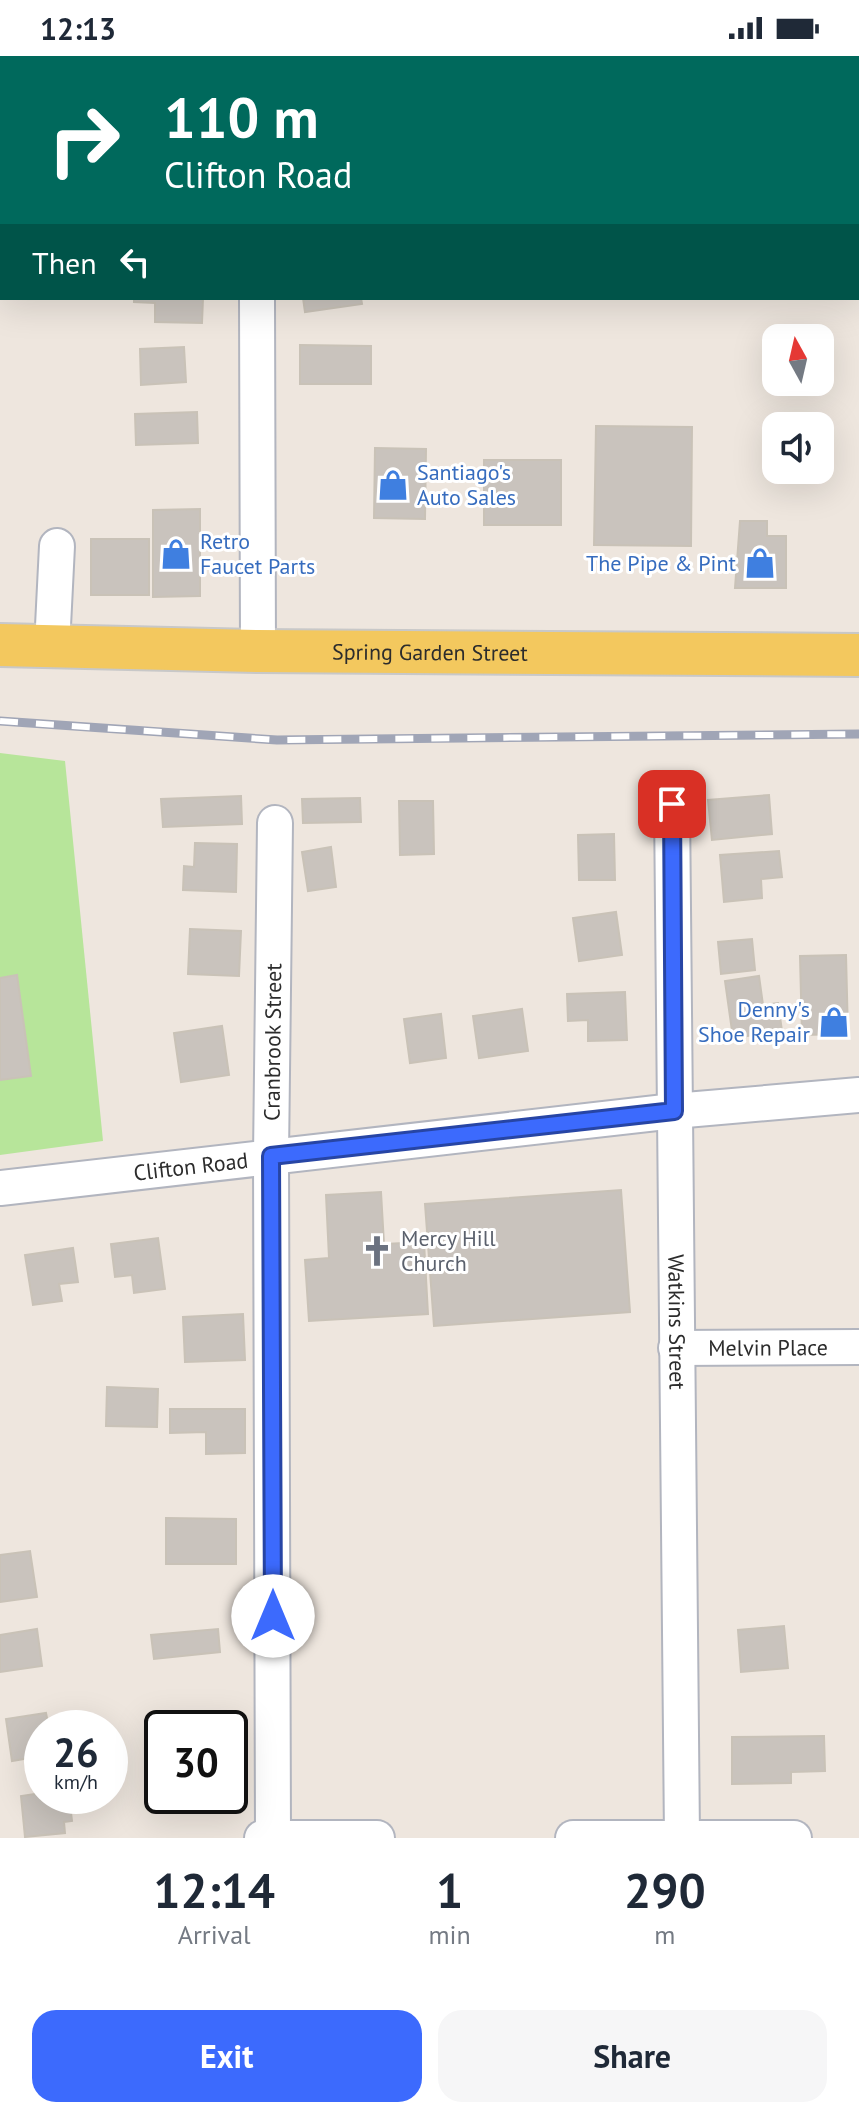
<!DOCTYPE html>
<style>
:root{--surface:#fff;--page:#f6f6f7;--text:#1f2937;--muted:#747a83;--accent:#3c6afd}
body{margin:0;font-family:"PT Sans",sans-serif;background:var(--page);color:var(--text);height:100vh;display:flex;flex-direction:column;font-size:30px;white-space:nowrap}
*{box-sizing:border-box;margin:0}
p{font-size:26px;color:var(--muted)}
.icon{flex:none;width:44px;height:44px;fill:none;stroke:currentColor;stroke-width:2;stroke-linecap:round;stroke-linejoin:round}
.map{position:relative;height:1782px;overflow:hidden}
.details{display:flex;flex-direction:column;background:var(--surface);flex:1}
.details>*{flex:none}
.top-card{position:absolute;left:0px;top:0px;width:860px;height:244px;box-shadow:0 8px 32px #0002;background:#00695c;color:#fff;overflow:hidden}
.needle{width:52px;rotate:352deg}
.buttons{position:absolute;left:762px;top:268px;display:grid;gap:16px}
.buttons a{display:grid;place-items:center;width:72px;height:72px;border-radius:16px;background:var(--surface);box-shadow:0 8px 32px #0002;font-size:40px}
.speed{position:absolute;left:24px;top:1654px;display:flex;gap:16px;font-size:40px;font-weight:700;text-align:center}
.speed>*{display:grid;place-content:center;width:104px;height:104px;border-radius:50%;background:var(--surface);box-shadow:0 8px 32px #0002;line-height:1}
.speed small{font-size:20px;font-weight:400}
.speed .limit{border:4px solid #111;border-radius:12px;background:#fff;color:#111}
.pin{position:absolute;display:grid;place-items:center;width:68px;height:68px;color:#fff;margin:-34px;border-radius:16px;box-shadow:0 4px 12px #0006}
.me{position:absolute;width:88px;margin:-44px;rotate:0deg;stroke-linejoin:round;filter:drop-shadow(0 0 6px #0008)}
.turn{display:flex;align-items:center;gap:28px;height:168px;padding:0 32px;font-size:36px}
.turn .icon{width:104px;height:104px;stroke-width:2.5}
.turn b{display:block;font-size:56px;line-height:68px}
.then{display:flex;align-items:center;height:76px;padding:0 32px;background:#0003;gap:16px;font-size:30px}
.eta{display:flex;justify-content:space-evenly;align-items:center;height:136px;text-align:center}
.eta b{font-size:48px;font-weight:700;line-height:56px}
.action{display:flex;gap:16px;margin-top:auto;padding:16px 32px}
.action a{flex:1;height:92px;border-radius:24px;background:var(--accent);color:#fff;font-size:32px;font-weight:700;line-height:92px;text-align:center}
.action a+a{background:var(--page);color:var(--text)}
.status{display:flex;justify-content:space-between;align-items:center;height:56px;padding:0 40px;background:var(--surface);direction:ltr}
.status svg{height:22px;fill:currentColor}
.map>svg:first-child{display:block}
.green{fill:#b7e59a}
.building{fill:#c9c3bd;stroke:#c9c2b7;stroke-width:2}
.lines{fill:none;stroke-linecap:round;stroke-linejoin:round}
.minor-casing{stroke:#b2b5bf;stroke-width:38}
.major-casing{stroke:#c8c8c8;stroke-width:46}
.highway-casing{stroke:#c8c8c8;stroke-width:48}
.minor{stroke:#fff;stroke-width:34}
.major{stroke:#f3c85e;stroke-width:42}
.highway{stroke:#ff9758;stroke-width:44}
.rail-casing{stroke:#a0a5b6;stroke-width:9}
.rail{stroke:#fff;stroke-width:6;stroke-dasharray:18;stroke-linecap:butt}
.route-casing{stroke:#2745a4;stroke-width:20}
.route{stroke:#3c6afd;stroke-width:14}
.labels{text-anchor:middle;stroke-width:6;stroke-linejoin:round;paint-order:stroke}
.shop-label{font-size:22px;fill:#366cbe;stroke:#fff;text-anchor:start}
.street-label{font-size:22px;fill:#2c2c2c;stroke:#fff}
.worship-label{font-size:22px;fill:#5b616d;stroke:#fff;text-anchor:start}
</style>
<div class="status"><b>12:13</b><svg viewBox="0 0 49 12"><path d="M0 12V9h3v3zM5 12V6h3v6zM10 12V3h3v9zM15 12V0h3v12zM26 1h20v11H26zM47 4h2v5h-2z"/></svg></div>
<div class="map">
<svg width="859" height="1782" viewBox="0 0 859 1782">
<rect width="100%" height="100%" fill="#eee6de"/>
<path class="green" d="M0 697 65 705 103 1085 0 1099Z"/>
<path class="building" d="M166 0H204V2H166Z
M295 0H359V2H295Z
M690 0H724L725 2H690Z
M134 242H203L202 267 155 266V247L134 246Z
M303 242H361L362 248 305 256Z
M300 289 371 290V328H300Z
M184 291 186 326 141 329 140 293Z
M197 356 198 387 136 389 135 358Z
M596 370 692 371 691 490 594 489Z
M375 392 426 393 425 463 374 462Z
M484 404H561V469H484Z
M200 453V540L153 541V454Z
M740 465H767V480H786V532H735Z
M91 483H149V539H91Z
M769 739 772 778 712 784 708 744Z
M241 740 242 768 163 771 161 743Z
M360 742 361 766 303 767 302 743Z
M399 745H433L434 798 400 799Z
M614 778 615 824H579L578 779Z
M195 787 237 788 236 836 183 834 184 810 194 811Z
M331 791 336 831 308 835 302 796Z
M779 795 782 821 761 823 762 842 724 846 720 799Z
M616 856 622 899 579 905 573 862Z
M190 873 241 875 239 920 188 918Z
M752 883 755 914 721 918 718 886Z
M846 899 848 978 802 979 800 900Z
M17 919 31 1020 0 1024V922Z
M759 920 763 949 778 947 782 975 733 982 725 925Z
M625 936 627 984 588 985V964L568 965 567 938Z
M522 953 528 995 479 1002 473 960Z
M441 958 446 1002 410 1007 404 963Z
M222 970 229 1019 181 1026 174 977Z
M621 1134 630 1256 434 1270 425 1148Z
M381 1136 384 1188 424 1186 428 1258 309 1265 305 1204 329 1202 326 1139Z
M158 1182 165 1233 134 1237 132 1219 115 1221 111 1188Z
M73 1192 78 1226 59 1228 62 1245 33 1249 25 1199Z
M243 1258 245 1304 185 1306 183 1261Z
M107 1331 158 1333 157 1371 106 1370Z
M170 1353H245V1397L206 1398V1376L170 1377Z
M166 1462 236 1463V1508H166Z
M30 1495 37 1541 0 1546V1499Z
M784 1570 788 1612 741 1616 738 1574Z
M37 1573 42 1610 0 1616V1579Z
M218 1573 220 1596 154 1603 151 1579Z
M46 1657 49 1672H42V1700L12 1705 6 1663Z
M237 1679 242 1716 230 1718V1680Z
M824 1680 825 1715 791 1716V1727L732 1728V1681Z
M42 1737V1740H69L72 1765 64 1766 65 1777 25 1781 21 1740Z"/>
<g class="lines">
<defs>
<g id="minor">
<path d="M254 0V2"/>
<path d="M664 0V2"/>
<path d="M858 67H859"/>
<path d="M257 242 258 595"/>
<path d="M52 590 57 490"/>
<path id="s1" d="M672 748 682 1782"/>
<path id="s2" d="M0 1132 674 1055 859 1039"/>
<path id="s3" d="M676 1292 859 1291"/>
<path d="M262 1782H377"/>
<path id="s4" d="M273 1782 271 1100 275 767"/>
<path d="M573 1782H794"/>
</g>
<g id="major">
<path id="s5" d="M0 589 258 595 859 599"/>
</g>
<path id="highway" d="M0 2 1 0"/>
</defs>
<use href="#minor" class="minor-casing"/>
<use href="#major" class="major-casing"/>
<use href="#highway" class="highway-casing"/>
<use href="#minor" class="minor"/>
<use href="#major" class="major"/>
<use href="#highway" class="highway"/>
<defs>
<path id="rail" d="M0 665 277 684 859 678"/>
</defs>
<use href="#rail" class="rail-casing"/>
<use href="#rail" class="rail"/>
</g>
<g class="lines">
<defs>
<path id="route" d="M273 1560 271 1100 674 1055 672 748"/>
</defs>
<use href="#route" class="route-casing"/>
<use href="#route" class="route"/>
</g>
<defs>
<symbol id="shop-bare" viewBox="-9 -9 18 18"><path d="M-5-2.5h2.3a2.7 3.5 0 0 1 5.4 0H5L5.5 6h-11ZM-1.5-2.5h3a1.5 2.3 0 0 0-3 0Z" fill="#3f7fe0" stroke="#fff" stroke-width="2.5" paint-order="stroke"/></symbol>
<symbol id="church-bare" viewBox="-9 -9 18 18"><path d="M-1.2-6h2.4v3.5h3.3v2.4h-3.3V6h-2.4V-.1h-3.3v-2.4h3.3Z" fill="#6b7280" stroke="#fff" stroke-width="2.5" paint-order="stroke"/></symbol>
</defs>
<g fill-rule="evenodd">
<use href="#shop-bare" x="371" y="407" width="44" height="44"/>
<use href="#shop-bare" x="154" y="476" width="44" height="44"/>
<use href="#shop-bare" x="738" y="485" width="44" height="44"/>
<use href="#shop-bare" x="812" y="944" width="44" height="44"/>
<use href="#church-bare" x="355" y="1173" width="44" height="44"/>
</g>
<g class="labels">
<g class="shop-label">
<text x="417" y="424">Santiago's<tspan x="417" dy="25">Auto Sales</tspan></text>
<text x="200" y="493">Retro<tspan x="200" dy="25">Faucet Parts</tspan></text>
<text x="736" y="515" text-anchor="end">The Pipe &amp; Pint</text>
<text x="810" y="961" text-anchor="end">Denny's<tspan x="810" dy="25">Shoe Repair</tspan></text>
</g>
<g class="street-label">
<text dy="8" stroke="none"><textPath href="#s5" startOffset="430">Spring Garden Street</textPath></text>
<text dy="8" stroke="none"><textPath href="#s4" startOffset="796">Cranbrook Street</textPath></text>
<text dy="8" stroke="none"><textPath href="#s2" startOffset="192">Clifton Road</textPath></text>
<text dy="8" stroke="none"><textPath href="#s1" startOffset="518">Watkins Street</textPath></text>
<text dy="8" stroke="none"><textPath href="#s3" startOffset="92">Melvin Place</textPath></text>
</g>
<g class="worship-label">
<text x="401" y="1190">Mercy Hill<tspan x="401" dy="25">Church</tspan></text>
</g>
</g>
</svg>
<div class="buttons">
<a><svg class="needle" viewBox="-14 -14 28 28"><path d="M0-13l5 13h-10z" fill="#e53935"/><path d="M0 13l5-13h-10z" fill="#747a83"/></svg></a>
<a><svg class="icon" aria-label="sound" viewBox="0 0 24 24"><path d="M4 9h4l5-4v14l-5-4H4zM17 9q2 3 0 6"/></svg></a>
</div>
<div class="speed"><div>26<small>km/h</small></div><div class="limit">30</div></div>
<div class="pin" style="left:672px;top:748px;background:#d93025"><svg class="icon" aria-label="arrive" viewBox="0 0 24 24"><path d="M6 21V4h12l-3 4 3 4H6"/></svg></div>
<svg class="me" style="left:273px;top:1560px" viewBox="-20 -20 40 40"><circle r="19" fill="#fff"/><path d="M0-13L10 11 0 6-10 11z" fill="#3c6afd"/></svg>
<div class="top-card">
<div class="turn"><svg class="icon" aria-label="right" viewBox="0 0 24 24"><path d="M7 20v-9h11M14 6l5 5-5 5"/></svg><div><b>110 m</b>Clifton Road</div></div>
<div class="then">Then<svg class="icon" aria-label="left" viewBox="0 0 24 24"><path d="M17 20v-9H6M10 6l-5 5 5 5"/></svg></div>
</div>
</div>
<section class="details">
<div class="eta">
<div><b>12:14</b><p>Arrival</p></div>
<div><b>1</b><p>min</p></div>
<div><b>290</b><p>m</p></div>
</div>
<div class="action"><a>Exit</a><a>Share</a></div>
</section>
